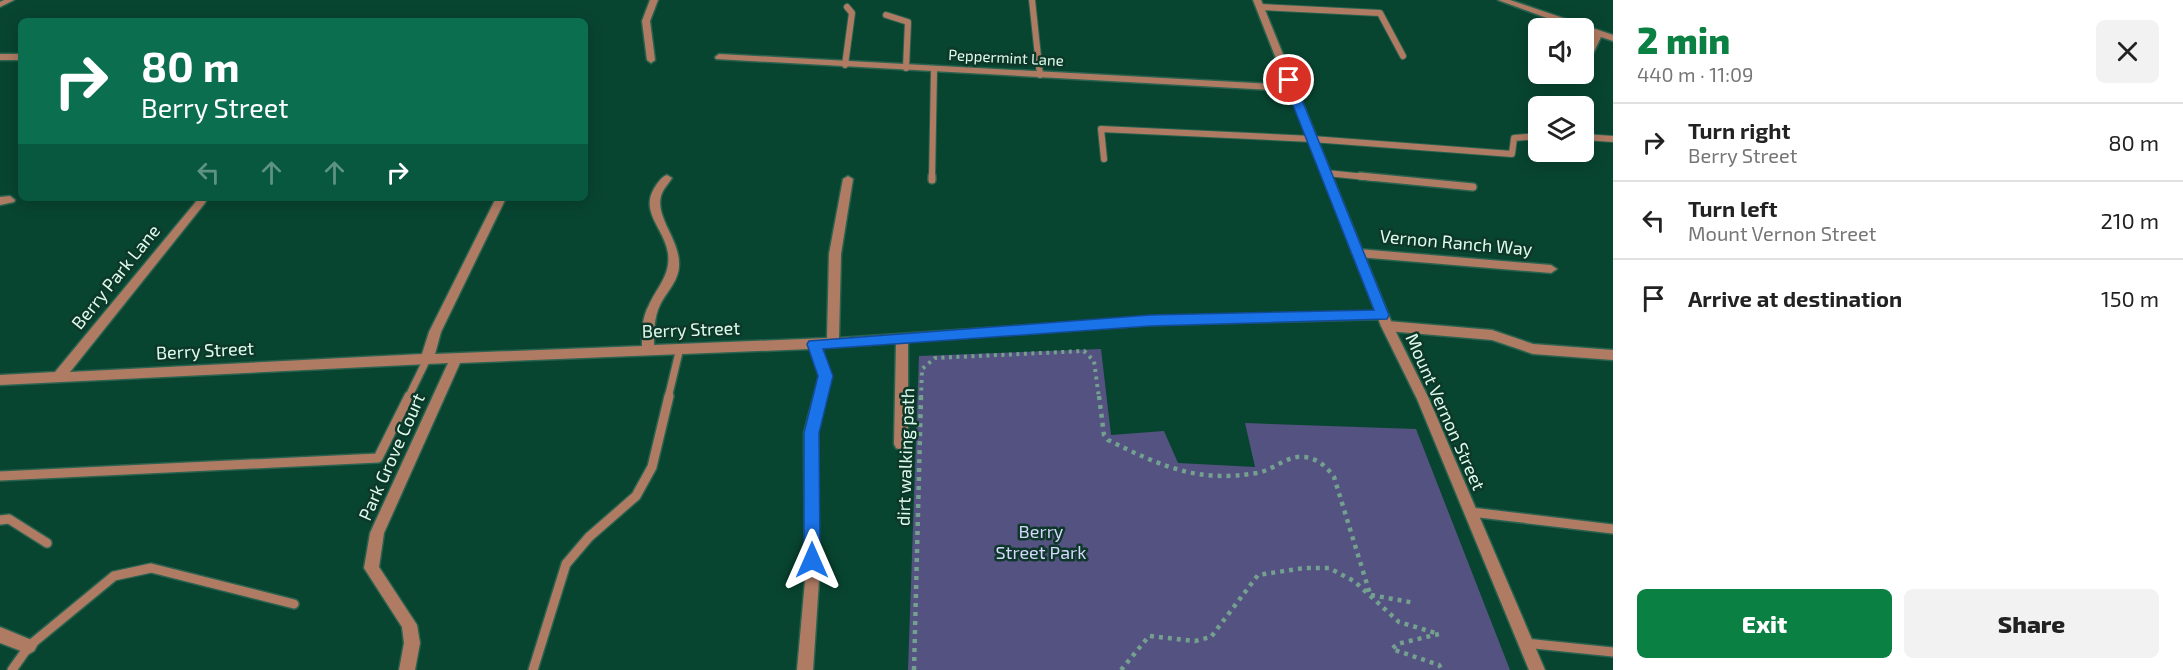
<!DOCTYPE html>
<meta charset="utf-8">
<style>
:root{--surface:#fff;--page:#f2f2f2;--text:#222;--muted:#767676;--line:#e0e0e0;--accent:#0b8043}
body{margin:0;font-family:"Exo 2",sans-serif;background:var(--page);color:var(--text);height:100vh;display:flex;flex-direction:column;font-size:22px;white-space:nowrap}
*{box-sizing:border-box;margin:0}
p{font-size:20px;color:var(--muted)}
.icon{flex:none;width:33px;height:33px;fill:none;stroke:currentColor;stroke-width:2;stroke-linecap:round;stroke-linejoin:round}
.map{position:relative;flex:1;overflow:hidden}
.sheet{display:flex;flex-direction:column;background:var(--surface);width:570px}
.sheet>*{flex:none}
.banner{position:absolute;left:18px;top:18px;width:570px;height:183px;border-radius:9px;box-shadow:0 3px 15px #0003;background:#0b6e4f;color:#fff;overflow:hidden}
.controls{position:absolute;left:1528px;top:18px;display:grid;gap:12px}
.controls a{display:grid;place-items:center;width:66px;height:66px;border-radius:9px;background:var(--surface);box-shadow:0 3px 15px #0003;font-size:30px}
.pin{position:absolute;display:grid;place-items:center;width:51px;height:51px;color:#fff;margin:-26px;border:3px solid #fff;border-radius:50%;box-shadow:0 2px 6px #0007}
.me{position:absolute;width:66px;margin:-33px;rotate:0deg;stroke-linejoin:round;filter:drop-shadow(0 0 4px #0008)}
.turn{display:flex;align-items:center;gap:21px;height:126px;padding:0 24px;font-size:27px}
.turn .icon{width:78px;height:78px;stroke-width:2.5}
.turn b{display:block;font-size:42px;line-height:51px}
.lanes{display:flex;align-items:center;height:57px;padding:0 24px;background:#0003;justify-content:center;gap:30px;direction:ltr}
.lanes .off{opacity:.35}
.round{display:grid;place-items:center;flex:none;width:63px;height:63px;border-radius:9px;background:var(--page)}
.overview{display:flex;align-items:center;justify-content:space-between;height:102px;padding:0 24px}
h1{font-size:36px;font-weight:800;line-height:45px;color:var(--accent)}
.action{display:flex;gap:12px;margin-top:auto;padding:12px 24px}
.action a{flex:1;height:69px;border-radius:9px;background:var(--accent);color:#fff;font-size:24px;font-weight:800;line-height:69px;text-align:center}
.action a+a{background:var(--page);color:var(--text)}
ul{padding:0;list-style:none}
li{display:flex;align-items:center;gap:18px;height:78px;padding:0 24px;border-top:2px solid var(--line)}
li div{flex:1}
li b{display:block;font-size:22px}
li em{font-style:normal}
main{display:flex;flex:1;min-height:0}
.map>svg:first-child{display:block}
.green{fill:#545280}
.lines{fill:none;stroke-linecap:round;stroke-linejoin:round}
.service-far2-casing{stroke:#2a624f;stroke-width:8}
.service-far1-casing{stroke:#2a624f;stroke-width:10}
.service-casing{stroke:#2a624f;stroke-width:12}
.minor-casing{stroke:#2a624f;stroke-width:3}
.tertiary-casing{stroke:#2a624f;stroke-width:3}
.path-far1{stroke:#73a08f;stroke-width:4;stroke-dasharray:3 4.5;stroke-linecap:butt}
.path{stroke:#73a08f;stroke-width:4.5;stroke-dasharray:4 5;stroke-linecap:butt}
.service-far2{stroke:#b07b63;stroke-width:6}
.service-far1{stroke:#b07b63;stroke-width:7}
.service{stroke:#b07b63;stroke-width:9}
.minor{fill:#b07b63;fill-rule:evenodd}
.tertiary{fill:#b07b63;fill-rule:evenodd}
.route{fill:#1a73e8;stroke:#114b97;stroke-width:1.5}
.labels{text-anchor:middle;stroke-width:5;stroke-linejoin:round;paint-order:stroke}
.far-street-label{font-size:15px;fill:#dffbee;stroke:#0d3829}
.street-label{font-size:18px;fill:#dffbee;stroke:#0d3829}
.park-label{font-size:18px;fill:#d6d6fe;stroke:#0d3829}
</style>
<main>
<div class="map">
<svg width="1613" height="670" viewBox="0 0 1613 670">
<rect width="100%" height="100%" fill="#084531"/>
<path class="green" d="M1101 349 1111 435 1164 431 1178 463 1255 467 1245 423 1416 429 1510 670H908L919 356Z"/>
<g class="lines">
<defs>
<path id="service-far2" d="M1032 0 1040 75
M1260 7 1380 13 1403 56
M886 15 908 22 906 68
M845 65 852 13 847 7
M1584 137 1613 139
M1104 159 1101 129 1312 139 1512 154 1514 138 1539 136
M1326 173 1376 178
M932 178 934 70"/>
<path id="service-far1" d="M1360 176 1473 187
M932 180V176
M408 398 427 359
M668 398 680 348"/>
<path id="service" d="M0 476 378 458 409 396
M1471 512 1613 529
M0 520 9 519 47 543
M1525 643 1613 652
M12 670 29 646 114 576 151 568 294 604
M533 670 566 564 589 537 636 496 652 467 669 396"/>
<path id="minor" d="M4 0H14L0 7V2Z
M650 0H658L650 21 655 60 651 63 647 60 642 21Z
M1498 0H1510L1613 35V41L1601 37 1588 64 1584 67V55L1593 35 1584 32V28H1574Z
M0 54H21V60H0Z
M719 54 1292 85 1297 88 1292 91 716 59 715 57Z
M1574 74H1584L1580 80 1577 81 1572 78Z
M667 175 672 178C669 183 664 188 662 193 653 215 679 238 679 263 680 280 667 291 660 305 654 317 654 332 654 345L827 338 829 254 843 179 848 176 853 179 841 254 839 338 1150 317 1383 311 1389 315 1383 319 1150 325 908 342V444L906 448 901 450 896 448 894 444 896 343 822 348 831 376 818 433 819 581 813 670H797L805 581 804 433 819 376 810 349 460 363 384 533 379 567 417 625 420 643 415 670H399L404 643 402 627 364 568 370 533 448 363 0 385V375L55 372 199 198 205 199 206 201 205 203 70 372 422 354 429 332 496 198H506L441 332 435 354 642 346C642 332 642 317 649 305 657 287 671 275 668 253 664 227 637 211 657 184 661 179 662 177 667 175Z
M10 196 15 200 14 202 0 205V197Z
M1358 249 1551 265 1557 269 1551 273 1358 257 1352 253Z
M1387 321 1492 330 1533 344 1613 350V360L1533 354 1492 340 1387 331 1381 326Z
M0 627 34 641 37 646 34 651 29 654 0 643Z"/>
<path id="tertiary" d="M1253 0H1261L1393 326 1429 399 1545 670H1529L1417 399 1381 326Z"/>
</defs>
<use href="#service-far2" class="service-far2-casing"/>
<use href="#service-far1" class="service-far1-casing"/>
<use href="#service" class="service-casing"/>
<use href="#minor" class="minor-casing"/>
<use href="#tertiary" class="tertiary-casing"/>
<path class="path-far1" d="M921 398 922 369 935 358 1084 351 1094 361 1099 398"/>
<path class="path" d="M1099 396 1104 435 1108 440C1161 466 1197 483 1257 473 1274 470 1287 455 1304 457 1317 458 1327 467 1334 477L1370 594
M1371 595 1415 603
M914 670 921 396
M1121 670 1149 636 1195 641 1211 637 1258 575 1304 568H1329L1354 581 1399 622 1439 634 1397 644 1392 649 1439 665 1442 670"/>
<use href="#service-far2" class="service-far2"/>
<use href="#service-far1" class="service-far1"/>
<use href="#service" class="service"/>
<use href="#minor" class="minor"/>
<use href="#tertiary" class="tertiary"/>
</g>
<path class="route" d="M1289 77 1294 80 1389 315 1387 319 1150 326 823 349 833 376 819 433 820 560 818 566 812 568 806 566 804 560V433L818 376 807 344 809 341 1150 315 1374 310 1283 80Z"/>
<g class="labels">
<g class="far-street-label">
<text transform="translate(1006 58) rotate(3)" y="5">Peppermint Lane</text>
</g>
<g class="street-label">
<text transform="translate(1456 243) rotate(5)" y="6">Vernon Ranch Way</text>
<text transform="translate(116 277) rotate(-51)" y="6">Berry Park Lane</text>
<text transform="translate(691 330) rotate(-2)" y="6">Berry Street</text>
<text transform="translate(205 351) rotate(-3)" y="6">Berry Street</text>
<text transform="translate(1445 412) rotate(66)" y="6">Mount Vernon Street</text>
<text transform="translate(392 457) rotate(-66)" y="6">Park Grove Court</text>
<text transform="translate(906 457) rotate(-88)" y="6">dirt walking path</text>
</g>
<g class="park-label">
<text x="1041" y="538">Berry<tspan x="1041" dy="21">Street Park</tspan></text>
</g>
</g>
</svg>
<div class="controls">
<a><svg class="icon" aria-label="sound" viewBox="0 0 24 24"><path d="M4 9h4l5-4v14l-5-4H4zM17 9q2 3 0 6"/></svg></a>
<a><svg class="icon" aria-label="layers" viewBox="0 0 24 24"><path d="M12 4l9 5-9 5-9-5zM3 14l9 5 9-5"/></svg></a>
</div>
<div class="pin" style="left:1289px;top:80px;background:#d93025"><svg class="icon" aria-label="arrive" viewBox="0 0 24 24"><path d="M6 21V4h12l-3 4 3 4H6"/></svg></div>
<svg class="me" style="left:812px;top:560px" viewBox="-20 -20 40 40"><path d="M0-17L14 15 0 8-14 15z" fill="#1a73e8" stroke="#fff" stroke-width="4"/></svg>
<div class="banner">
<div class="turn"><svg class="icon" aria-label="right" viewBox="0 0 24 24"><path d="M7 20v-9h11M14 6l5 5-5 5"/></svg><div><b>80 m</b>Berry Street</div></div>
<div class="lanes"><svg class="icon off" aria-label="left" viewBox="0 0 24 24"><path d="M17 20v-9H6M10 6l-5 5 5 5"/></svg><svg class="icon off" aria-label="ahead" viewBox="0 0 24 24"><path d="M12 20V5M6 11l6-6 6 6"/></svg><svg class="icon off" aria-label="ahead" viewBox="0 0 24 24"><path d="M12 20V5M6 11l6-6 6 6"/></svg><svg class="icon" aria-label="right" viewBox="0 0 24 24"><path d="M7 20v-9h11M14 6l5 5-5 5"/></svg></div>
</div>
</div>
<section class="sheet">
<div class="overview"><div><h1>2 min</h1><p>440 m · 11:09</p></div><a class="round"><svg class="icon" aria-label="close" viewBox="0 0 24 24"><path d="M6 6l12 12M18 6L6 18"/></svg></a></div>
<ul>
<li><svg class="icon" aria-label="right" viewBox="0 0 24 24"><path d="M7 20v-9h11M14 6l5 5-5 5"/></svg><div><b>Turn right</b><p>Berry Street</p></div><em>80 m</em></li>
<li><svg class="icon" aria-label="left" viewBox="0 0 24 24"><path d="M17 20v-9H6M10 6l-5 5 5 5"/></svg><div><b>Turn left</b><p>Mount Vernon Street</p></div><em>210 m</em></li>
<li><svg class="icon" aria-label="arrive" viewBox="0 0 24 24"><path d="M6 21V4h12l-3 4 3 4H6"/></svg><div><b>Arrive at destination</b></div><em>150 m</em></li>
</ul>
<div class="action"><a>Exit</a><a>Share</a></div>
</section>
</main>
